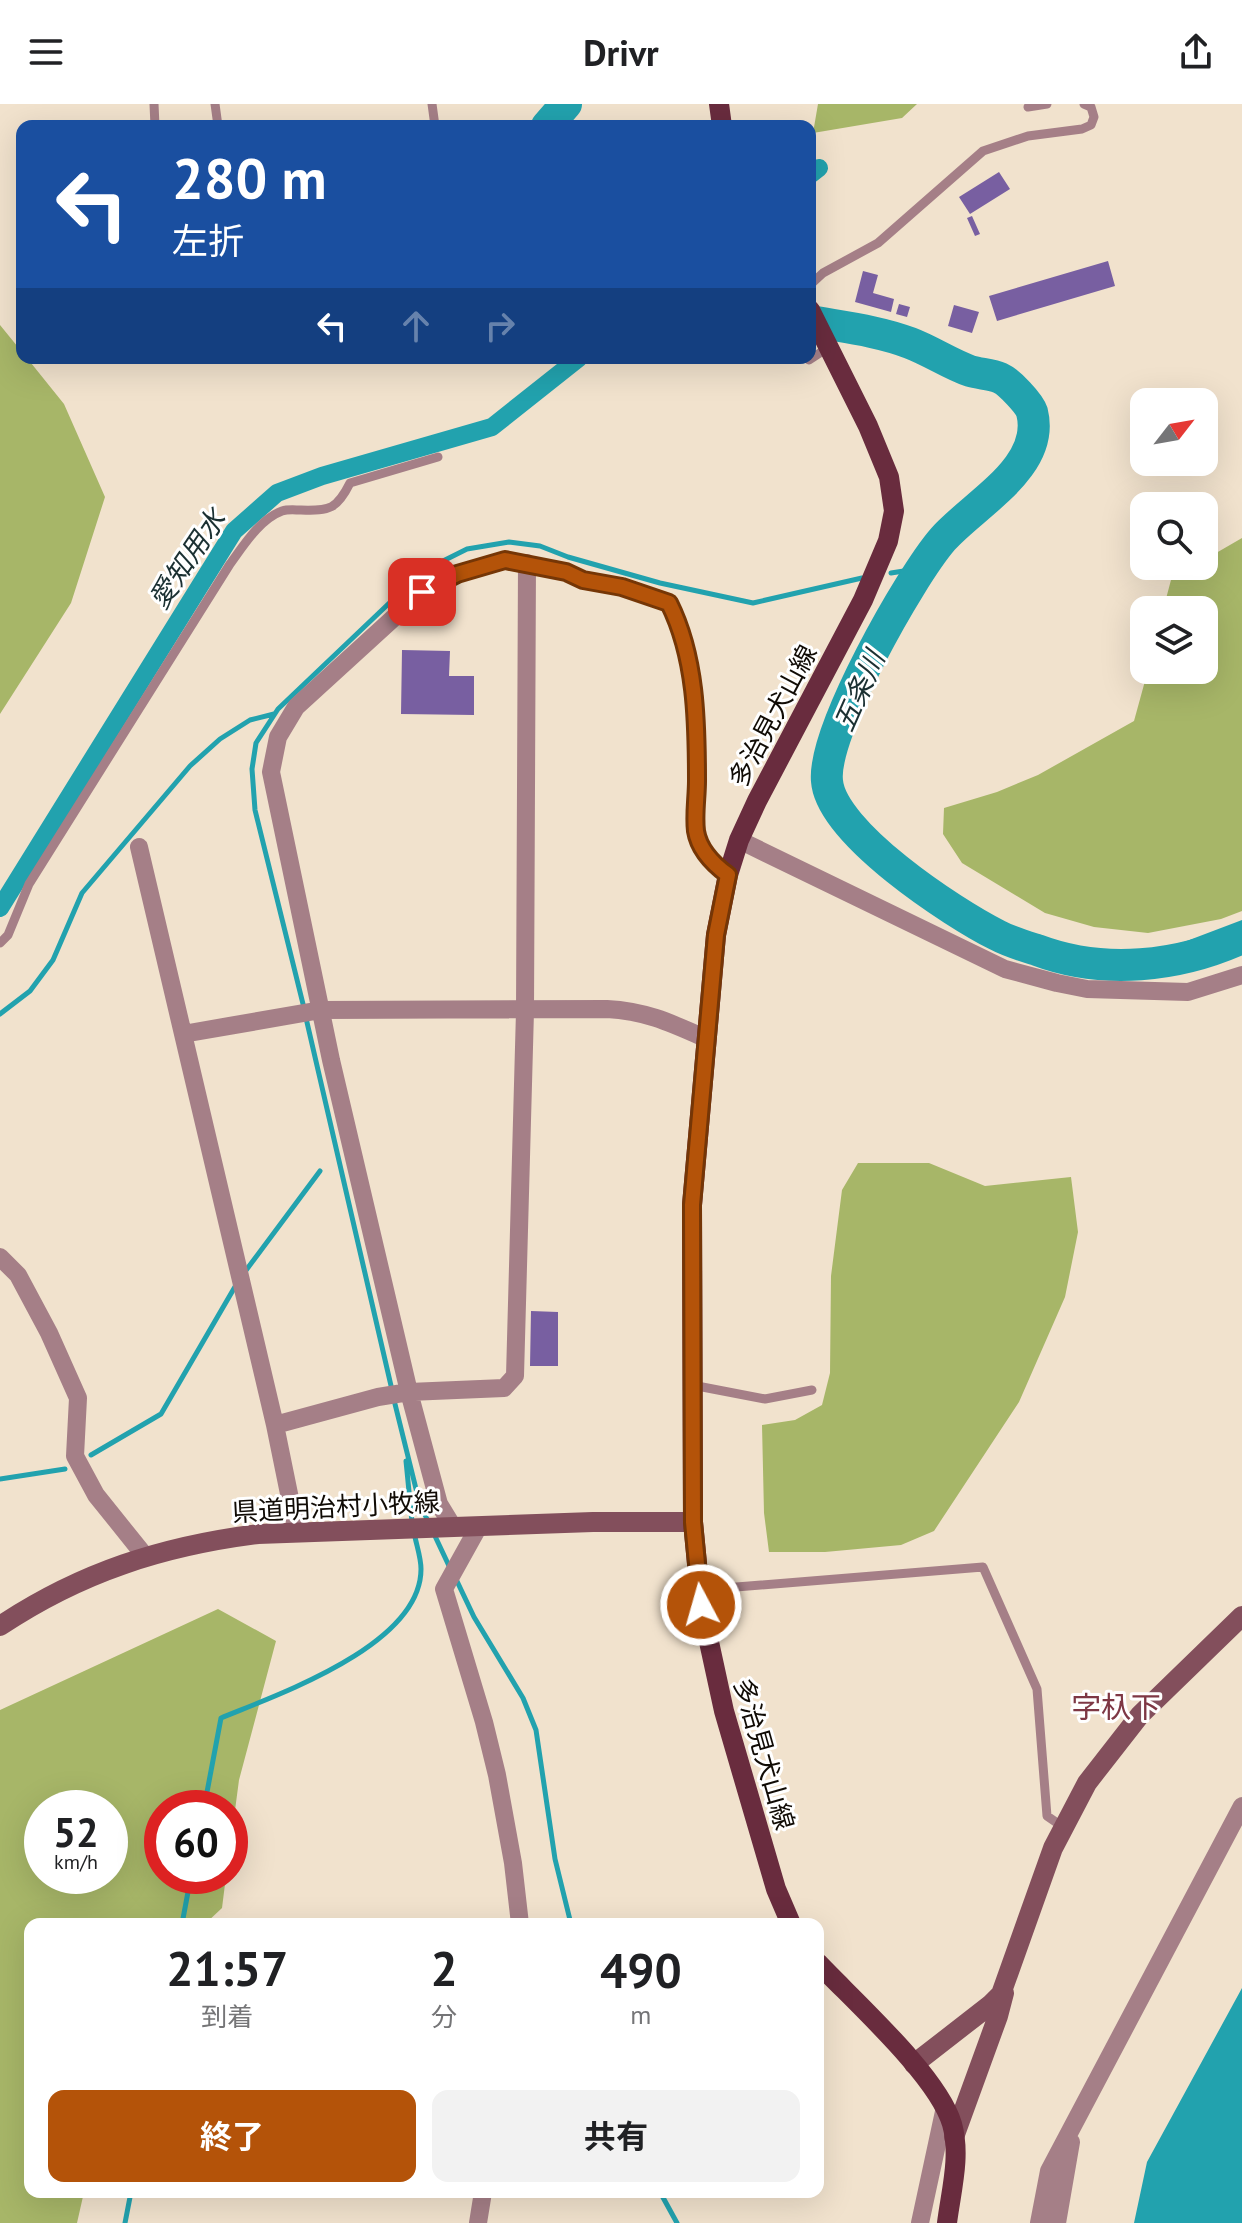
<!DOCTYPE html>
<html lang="ja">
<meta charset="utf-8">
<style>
:root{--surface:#fff;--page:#f2f2f2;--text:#202124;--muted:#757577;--accent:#b45309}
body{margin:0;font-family:"PT Sans","Noto Sans JP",sans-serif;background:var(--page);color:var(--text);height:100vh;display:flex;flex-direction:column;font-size:30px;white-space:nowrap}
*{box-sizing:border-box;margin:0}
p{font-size:26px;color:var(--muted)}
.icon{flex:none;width:44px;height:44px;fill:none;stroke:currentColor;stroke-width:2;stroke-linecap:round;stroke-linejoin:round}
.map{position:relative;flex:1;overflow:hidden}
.details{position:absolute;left:24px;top:1814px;width:800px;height:280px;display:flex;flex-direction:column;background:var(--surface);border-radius:16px;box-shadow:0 8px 32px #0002}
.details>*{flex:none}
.guide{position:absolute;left:16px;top:16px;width:800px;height:244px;border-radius:16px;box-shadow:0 8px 32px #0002;background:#1a4fa0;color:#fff;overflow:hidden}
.needle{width:52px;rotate:59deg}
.controls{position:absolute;left:1130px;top:284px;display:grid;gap:16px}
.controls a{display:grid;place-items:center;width:88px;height:88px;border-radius:16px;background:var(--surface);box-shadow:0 8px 32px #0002;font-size:40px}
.speed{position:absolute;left:24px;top:1686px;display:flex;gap:16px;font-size:40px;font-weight:700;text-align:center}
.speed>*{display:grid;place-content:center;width:104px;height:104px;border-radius:50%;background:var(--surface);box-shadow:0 8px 32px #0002;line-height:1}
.speed small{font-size:20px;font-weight:400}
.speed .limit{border:12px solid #d22;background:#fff;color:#111}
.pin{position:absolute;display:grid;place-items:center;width:68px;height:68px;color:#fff;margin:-34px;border-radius:16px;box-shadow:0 4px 12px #0006}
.me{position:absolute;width:88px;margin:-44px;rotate:354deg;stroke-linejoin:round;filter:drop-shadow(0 0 6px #0008)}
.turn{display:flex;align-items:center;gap:28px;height:168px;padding:0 24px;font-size:36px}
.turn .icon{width:104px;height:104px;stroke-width:2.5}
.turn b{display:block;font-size:56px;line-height:68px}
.lanes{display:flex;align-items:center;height:76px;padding:0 24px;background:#0003;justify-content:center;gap:40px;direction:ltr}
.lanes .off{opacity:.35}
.eta{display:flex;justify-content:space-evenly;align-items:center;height:136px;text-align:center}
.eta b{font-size:48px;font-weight:700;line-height:56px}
.cta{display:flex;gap:16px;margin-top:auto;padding:16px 24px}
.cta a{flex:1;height:92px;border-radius:16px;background:var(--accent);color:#fff;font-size:32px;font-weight:700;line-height:92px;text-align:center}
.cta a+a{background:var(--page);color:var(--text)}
header{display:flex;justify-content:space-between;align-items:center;height:104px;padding:0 24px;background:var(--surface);font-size:36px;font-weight:700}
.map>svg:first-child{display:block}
.forest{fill:#a7b668;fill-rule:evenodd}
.water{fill:#22a2ae}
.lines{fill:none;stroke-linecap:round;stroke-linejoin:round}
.stream{stroke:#22a2ae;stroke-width:5}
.canal{stroke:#22a2ae;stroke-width:18}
.river{stroke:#22a2ae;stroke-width:32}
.building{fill:#785fa1}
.lane{stroke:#a57f87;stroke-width:9}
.street{stroke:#a57f87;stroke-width:18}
.secondary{stroke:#834f5c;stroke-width:20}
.primary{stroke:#692c3e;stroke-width:20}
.route-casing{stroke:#753606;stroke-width:20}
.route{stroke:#b45309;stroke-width:14}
.labels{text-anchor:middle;stroke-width:6;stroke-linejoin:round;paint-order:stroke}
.street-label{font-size:26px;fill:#100b05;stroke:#fff}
.water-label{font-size:28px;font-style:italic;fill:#1b3032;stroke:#fff}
.quarter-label{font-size:30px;fill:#7e3744;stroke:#fff}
</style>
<header><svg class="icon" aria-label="menu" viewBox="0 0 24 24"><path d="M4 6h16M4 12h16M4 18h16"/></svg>Drivr<svg class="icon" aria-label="share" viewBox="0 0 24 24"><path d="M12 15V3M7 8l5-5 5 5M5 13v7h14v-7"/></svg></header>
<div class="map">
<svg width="1242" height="2119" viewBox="0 0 1242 2119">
<rect width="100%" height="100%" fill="#f1e2cd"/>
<path class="forest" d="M818 0H917L902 14 813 29Z
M0 221 22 248V254H27L64 300 105 393 71 499 0 610Z
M1242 434V807L1221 815 1148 829 1094 823 1045 809 962 759 943 730 944 704 997 688 1038 671 1134 617 1148 566H1204V506H1163L1171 476 1194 462H1204V456Z
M858 1059H929L985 1082 1071 1073 1078 1128 1065 1193 1019 1298 934 1427 901 1441 825 1448H769L764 1409 762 1321 795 1316 822 1301 830 1269 831 1172 842 1086Z
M218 1505 276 1537 239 1676 230 1744V1704H162V1772H226L222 1804 205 1820H30V2088H84L77 2119H0V1606ZM110 1704V1772H42V1704Z"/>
<path class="water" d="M1242 816V848L1206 862 1153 873 1151 846 1184 838Z
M1242 1884V2119H1134L1147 2058Z"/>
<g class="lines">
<path class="stream" d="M891 469 923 464
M304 904 255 706 252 665 256 639 278 605 423 467 467 445 509 438 540 442 568 453 660 479 753 499 862 474
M0 910 30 887 53 856 82 789 190 662 220 635 250 616 274 610
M306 914 392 1286
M244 1169 320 1067
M394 1296 420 1401 428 1417
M91 1351 161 1310 236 1181
M406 1357 412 1418
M0 1375 65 1365
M434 1430 450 1464
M455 1473 474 1513 523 1594 536 1626 555 1755 571 1820
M204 1704 221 1614C279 1590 421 1541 421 1465 421 1453 416 1440 414 1428
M182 1820 191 1772
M660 2088 677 2119
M125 2119 131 2088"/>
<path class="canal" d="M810 71 819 64
M0 804 234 427 277 389 322 372 492 323 579 254"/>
<path class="river" d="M547 22 566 0
M810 217C843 223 879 227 910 239 931 247 950 260 970 267 980 270 991 270 1000 274 1009 278 1029 299 1032 308 1046 363 974 400 943 435 910 473 822 628 827 677 831 729 953 809 997 831 1010 838 1024 842 1037 846 1103 871 1179 863 1242 834"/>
</g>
<path class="building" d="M999 68 1010 85 970 110 959 93Z
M972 112 980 130 975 132 967 114Z
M1108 157 1115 182 997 217 989 192Z
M863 167 878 171 873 189 894 195 891 208 855 198Z
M899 200 910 203 907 213 896 210Z
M954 201 979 208 972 229 948 222Z
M402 546 450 547 449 572H474V611L401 610Z
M531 1207 558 1208V1262H530Z"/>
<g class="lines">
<path class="lane" d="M154 0 155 22
M215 0 218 22
M432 0 435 22
M1028 3 1047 0
M810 181 823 169 878 139 983 47 1028 32 1082 25 1091 21 1094 13 1091 3 1084 0
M806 254 809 256 829 243
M0 839 8 831 29 780 230 460C244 441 260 415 282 407 288 405 295 406 301 406 330 407 337 405 350 379L438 353
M692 1281 765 1295 812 1286
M699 1486 983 1463 1037 1585 1047 1712 1063 1723"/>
<path class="street" d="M739 736 1005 865 1057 879 1087 885 1188 888 1242 871
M139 743 275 1321 297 1429
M183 930 321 906 607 905C646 907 671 919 707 935
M0 1153 18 1171 49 1229 78 1294 75 1352 96 1391 145 1452
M275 1321 378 1293 409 1288 504 1284 515 1272 525 907 527 459
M479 1422 444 1485 484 1618 497 1671 513 1759 520 1820
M453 1423 439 1400 409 1288 331 956 271 668 278 633 296 603 422 488 457 470 505 456 566 468 583 476 622 483 669 499C697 554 697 617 697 677 697 693 694 711 696 727 699 746 713 760 728 771
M478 2119 483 2088
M920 2119 945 2003
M1039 2119 1049 2067 1242 1702
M1057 2119 1071 2038"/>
<path class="secondary" d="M0 1522C81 1468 163 1442 258 1430L593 1418H693
M914 1960 990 1901 1001 1890 1053 1744 1087 1679 1140 1611 1242 1512
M954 2033 998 1912 1004 1889"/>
<path class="primary" d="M719 0 722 22
M791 1820 776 1785 724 1607 701 1501 693 1418 692 1101 716 831 728 771 739 736 757 697 863 496 888 437 894 407 889 373 868 322 810 206
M818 1859C854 1897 938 1972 952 2020 961 2052 951 2087 947 2119"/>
</g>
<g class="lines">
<defs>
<path id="route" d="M422 488 457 470 505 456 566 468 583 476 622 483 669 499C696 553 697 617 697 677 697 693 694 711 696 727 699 746 713 760 728 771L716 831 692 1101 693 1418 701 1501"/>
</defs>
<use href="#route" class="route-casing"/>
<use href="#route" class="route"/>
</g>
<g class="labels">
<g class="street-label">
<text transform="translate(773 612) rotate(-62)" y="9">多治見犬山線</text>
<text transform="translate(336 1403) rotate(-3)" y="9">県道明治村小牧線</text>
<text transform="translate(764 1650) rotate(74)" y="9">多治見犬山線</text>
</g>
<g class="water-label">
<text transform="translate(187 455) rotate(-56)" y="10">愛知用水</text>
<text transform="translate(859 587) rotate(-66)" y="10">五条川</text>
</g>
<g class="quarter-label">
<text x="1116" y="1614">字杁下</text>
</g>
</g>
</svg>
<div class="controls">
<a><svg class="needle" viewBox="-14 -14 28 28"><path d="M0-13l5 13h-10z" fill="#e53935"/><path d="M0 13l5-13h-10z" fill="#757577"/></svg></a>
<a><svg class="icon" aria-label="search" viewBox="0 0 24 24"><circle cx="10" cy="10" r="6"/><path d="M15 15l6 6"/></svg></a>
<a><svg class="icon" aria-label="layers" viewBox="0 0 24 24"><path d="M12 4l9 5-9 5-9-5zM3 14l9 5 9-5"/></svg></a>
</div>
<div class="speed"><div>52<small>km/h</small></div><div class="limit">60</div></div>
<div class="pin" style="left:422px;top:488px;background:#d93025"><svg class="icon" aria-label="arrive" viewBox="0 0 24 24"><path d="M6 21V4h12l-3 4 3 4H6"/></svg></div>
<svg class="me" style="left:701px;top:1501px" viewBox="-20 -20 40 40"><circle r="17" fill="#b45309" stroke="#fff" stroke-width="3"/><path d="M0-11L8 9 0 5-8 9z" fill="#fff"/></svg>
<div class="guide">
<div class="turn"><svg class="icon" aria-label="left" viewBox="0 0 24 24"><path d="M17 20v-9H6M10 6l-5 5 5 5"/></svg><div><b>280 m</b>左折</div></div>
<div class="lanes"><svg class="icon" aria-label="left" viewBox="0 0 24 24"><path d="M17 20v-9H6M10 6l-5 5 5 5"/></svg><svg class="icon off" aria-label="ahead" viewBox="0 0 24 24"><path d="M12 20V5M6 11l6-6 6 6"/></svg><svg class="icon off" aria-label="right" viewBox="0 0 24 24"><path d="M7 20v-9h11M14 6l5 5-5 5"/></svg></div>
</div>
<section class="details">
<div class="eta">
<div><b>21:57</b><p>到着</p></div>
<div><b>2</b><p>分</p></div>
<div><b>490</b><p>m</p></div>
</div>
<div class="cta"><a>終了</a><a>共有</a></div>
</section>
</div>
